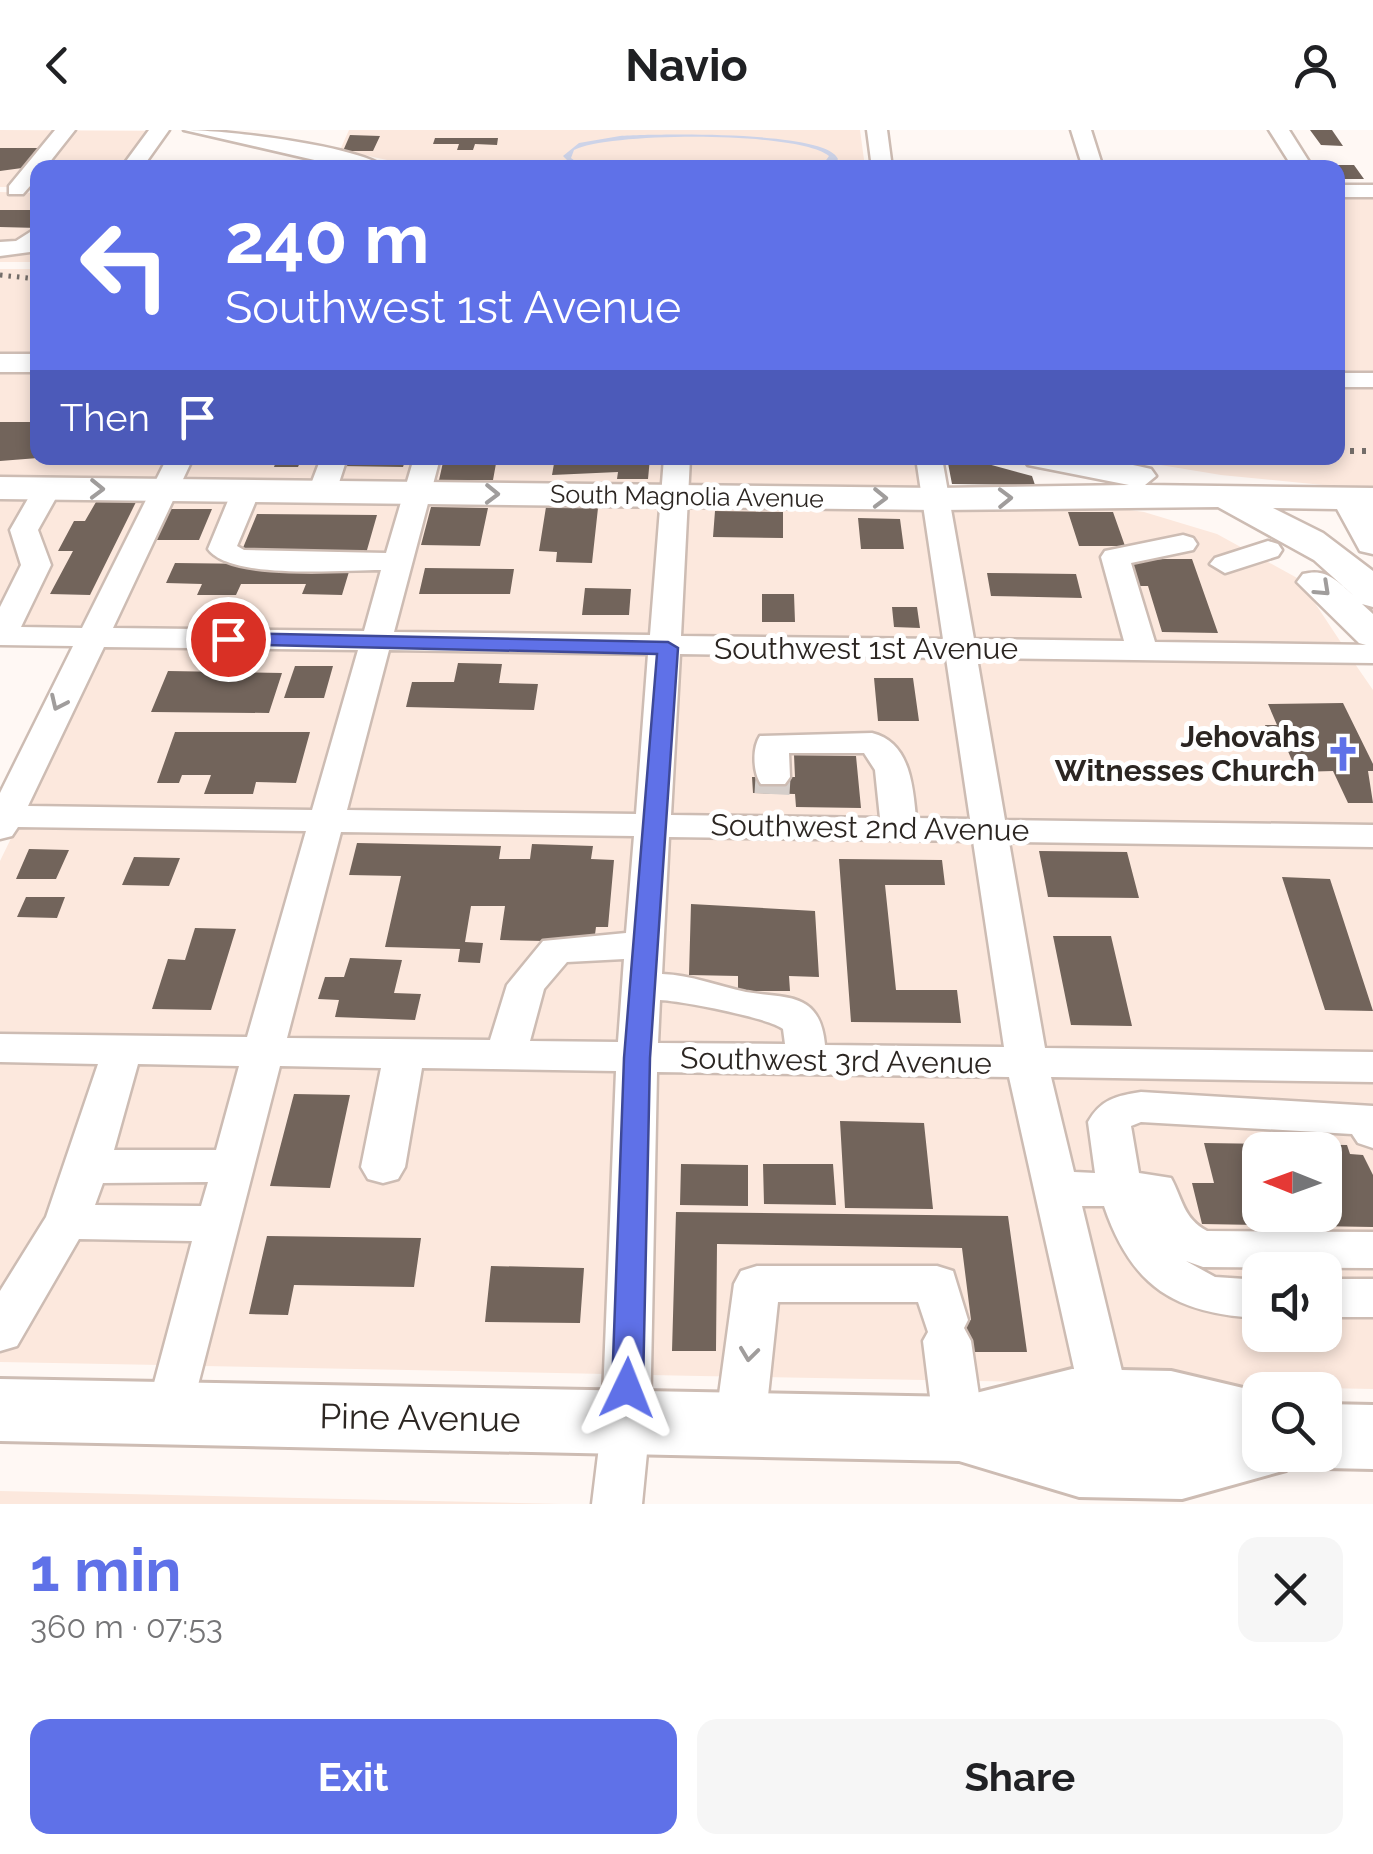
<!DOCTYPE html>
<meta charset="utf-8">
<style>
:root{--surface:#fff;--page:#f6f6f6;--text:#202124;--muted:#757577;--accent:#5f71e8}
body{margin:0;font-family:Raleway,sans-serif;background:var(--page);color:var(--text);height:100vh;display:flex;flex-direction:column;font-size:38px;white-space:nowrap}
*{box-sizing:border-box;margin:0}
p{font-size:32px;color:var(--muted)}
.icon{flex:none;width:55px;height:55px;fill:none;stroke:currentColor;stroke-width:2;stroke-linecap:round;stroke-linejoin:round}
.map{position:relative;height:1374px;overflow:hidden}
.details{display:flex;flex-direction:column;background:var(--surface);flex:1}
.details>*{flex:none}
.banner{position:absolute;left:30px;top:30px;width:1315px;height:305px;border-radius:20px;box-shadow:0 5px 15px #0003;background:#5f71e8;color:#fff;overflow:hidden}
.needle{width:65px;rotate:271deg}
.controls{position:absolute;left:1242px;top:1002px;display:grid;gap:20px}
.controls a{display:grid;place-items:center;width:100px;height:100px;border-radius:20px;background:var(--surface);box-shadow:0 5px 15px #0003;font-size:50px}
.pin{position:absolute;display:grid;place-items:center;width:85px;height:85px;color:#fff;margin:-42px;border:5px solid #fff;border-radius:50%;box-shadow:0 2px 10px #0007}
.me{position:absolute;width:110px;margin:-55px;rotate:2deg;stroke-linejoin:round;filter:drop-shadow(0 0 8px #0008)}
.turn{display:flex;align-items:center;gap:35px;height:210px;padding:0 30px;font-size:45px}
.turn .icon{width:130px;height:130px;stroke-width:2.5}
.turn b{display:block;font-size:70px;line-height:85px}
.then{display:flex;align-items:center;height:95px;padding:0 30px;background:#0003;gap:20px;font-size:38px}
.round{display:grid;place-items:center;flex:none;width:105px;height:105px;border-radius:20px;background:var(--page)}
.headline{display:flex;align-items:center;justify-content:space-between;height:170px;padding:0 30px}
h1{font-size:60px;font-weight:700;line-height:75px;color:var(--accent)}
.action{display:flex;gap:20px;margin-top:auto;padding:20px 30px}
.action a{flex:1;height:115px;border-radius:20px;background:var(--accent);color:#fff;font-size:40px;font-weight:700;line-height:115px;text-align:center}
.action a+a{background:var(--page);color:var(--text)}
header{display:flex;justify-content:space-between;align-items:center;height:130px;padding:0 30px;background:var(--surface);font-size:45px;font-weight:700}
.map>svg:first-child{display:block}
.built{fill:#fce8dd;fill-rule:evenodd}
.green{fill:#cdd3e8}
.building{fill:#72645b;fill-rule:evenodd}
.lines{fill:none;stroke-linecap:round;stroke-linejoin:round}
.minor-tunnel{stroke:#d5ceca;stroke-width:35;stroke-dasharray:35 18;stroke-linecap:butt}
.minor-casing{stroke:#cdbcb3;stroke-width:5}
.major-casing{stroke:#cdbcb3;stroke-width:5}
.highway-casing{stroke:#cdbcb3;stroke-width:6}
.minor{fill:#fff;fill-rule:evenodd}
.major{fill:#fff;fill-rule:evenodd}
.highway{fill:#fff;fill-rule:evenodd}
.rail-far1{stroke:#736d69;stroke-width:5;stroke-dasharray:2.5 6;stroke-linecap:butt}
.rail{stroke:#736d69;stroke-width:6;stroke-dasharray:4 8;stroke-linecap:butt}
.oneway{stroke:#a09d9c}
.route{fill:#5f71e8;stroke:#3e4997;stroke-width:2.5}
.labels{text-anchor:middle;stroke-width:10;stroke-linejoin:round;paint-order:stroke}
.far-street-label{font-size:25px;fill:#2c2622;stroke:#fff}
.street-label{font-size:30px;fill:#2c2622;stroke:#fff}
.poi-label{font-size:30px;font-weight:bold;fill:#2c2622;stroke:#fff;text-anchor:end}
.near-street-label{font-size:35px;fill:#2c2622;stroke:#fff}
</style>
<header><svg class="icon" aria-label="back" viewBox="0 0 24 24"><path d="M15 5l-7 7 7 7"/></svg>Navio<svg class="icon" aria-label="person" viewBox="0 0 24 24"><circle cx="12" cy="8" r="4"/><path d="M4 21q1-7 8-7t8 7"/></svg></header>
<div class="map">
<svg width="1373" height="1374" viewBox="0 0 1373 1374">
<rect width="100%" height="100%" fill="#fff8f4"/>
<path class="built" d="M0 0 149 1 122 37 38 38 37 57H0Z
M349 0H860L865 37 425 38 340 20Z
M0 62 37 63V132H0Z
M1338 64H1373V246L1338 245Z
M0 139H37V229L0 228Z
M0 237 37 238 38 328H168L154 355 0 353Z
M1338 254H1373V360L1221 345 1118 328H1338Z
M192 328H415L406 357 179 355Z
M439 328H665V361L431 357Z
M689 328H917L923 364 689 361Z
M0 363 149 365 79 500 0 499Z
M174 365 403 368 367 505 106 501Z
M428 368 664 371 654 511 395 505Z
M689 372 925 374 947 512 682 511Z
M1073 372 1144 382 1217 404 1299 449 1344 517 975 512 950 374Z
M100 514 363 518 313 681 26 677Z
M391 518 653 524 639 686 345 681Z
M681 525H950L973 691 670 686Z
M978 525 1353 531 1373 560V697L1005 691Z
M18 694 309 698 248 910 0 907V731Z
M340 699 637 703 620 916 284 911Z
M669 703 976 708 1007 922 656 916Z
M1008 708 1373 714V926L1044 923Z
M0 929 242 933 161 1235 0 1232Z
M278 934 619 939 606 1244 203 1236Z
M656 939 1011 945 1080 1253 649 1245Z
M1048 946 1373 949V1259L1123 1254ZM1260 1020H1325V1085H1260ZM1260 1140H1325V1205H1260Z
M0 1361 562 1374H0Z"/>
<path class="green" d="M620 6C655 4 827 0 838 29L833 37H821L829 26C800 1 609 2 574 20L571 28 583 37H574L563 26 579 13Z"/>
<path class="building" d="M1310 0H1332L1343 16 1321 15Z
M350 5 380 6 373 21H343Z
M435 8H498L497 15 475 14 473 20H457L459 14H433Z
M0 18H39L36 21H43L22 38 0 41Z
M274 30 298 38H234L252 31Z
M1338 35H1354L1364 49H1338Z
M0 80H38V98L0 97Z
M0 292H38V328L0 331Z
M277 328H302L298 337H274Z
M343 328H406L403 337 340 336Z
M444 328H497L493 350H439Z
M555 328H650L648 349H617L618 342 552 345Z
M947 328H966L1032 346 1035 355 952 354Z
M96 372H136L90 465 50 464 73 421H58L74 391H85Z
M431 377 488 378 480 416 421 415Z
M546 377 598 378 592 433 556 432 557 422 539 421Z
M170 379H212L199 410H155Z
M715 381 783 382V408L713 407Z
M1068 382H1113L1125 416H1079Z
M257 384 377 385 365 427 240 425Z
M858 388 900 389 904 419H861Z
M1165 429H1192L1218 503 1162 502 1148 456H1137L1130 431Z
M175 433 351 435 342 465 302 464 306 454H241L236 465H197L202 454 166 453Z
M425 438 514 439 510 464H419Z
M987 443 1076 444 1082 468 991 466Z
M585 458 631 459 629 485H582Z
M762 464H794L795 492H762Z
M892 477H917L920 498 894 497Z
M458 533 502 534 499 553 538 554 534 580 406 577 412 552H454Z
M295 536H333L324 568H284Z
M168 541 282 543 269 583 151 582Z
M874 548H913L919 591H878Z
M1343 573 1373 634V641H1368L1373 673H1348L1333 641 1297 642 1287 619H1275L1265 595H1277L1268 574Z
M175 602H310L296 653 256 652 253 664H204L211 645H182L179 653H157Z
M794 625 856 626 861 678 796 677 795 664 753 663 752 647H795Z
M357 713 501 716 499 729H530L532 714 593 716 591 729 614 730 608 797H596L594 812 500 810 505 776H471L465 812 483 813 480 833 458 832 460 819 385 817 401 746 349 745Z
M29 719 69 720 56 749H16Z
M1039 721 1127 722 1139 768 1048 767Z
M134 727 180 728 169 756 122 755Z
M839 729 942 730 945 755H885L896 860H957L961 893 851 892Z
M1282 747 1330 749 1373 881 1325 880Z
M26 767H65L57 788 17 787Z
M691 774 815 781 819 847 789 846 790 861H738V846L689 845Z
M195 798 236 799 211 880 152 879 168 829 185 830Z
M1053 806H1111L1132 896 1071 895Z
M350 828 402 830 394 863 421 864 415 890 335 887 339 870 318 869 325 847H344Z
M294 964 350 965 330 1058 270 1056Z
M840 991 924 993 933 1079 845 1078Z
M1204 1013 1347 1015 1350 1024 1363 1025 1373 1045V1097L1202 1094 1192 1053H1214ZM1260 1020H1325V1085H1260Z
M681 1034 748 1035V1076L680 1075Z
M763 1034H833L836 1075 764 1074Z
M676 1082 1008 1086 1027 1222H972L941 1190H971L962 1118 717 1114 716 1221H672Z
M267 1106 421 1108 414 1157 294 1155 288 1185 249 1184Z
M491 1136 584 1138 580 1193 485 1192Z"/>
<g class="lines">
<path class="minor-tunnel" d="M772 664 773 647"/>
<defs>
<path id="minor" d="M55 0H75L45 38H38V47L23 64H9V56Z
M149 0H169L142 38H121Z
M184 0C224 0 357 15 386 38H349Z
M867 0H887L892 38H872Z
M1071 0H1091L1103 38H1083Z
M1269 0H1289L1313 38H1293Z
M1338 55H1373V67H1338Z
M38 97V115L30 122 0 126V112L16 111Z
M1338 243H1373V257H1338Z
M167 328H193L113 498 364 501 381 440C342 440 230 450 208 419L232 361 246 353 260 361 237 416 244 420 386 423 414 328H440L394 502 650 505 664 328H690L681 506 943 509 916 328H942L974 509 1124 511 1101 427 1105 421 1183 405 1193 408 1197 414 1193 420 1131 433 1155 512 1373 515V533L977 528 1005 690 1373 695V717L1009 712 1045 918 1373 922V952L1051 947 1074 1042 1095 1043 1088 992C1101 969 1116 966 1141 962L1373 976V1018L1358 1013 1352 1004 1141 992 1131 996 1139 1043 1171 1048C1183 1070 1183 1088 1207 1101L1373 1102V1138L1203 1137 1186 1131 1215 1147 1260 1150V1188C1176 1184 1132 1158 1104 1076H1082L1129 1270 1122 1285 1105 1291 1088 1285 1081 1270 1009 947 657 942 650 1292 642 1374H592L602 1292 616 941 422 938 405 1037 398 1049 383 1053 368 1049 361 1037 381 938 280 936 187 1298 170 1304 153 1298 146 1283 192 1111 79 1109 17 1216 0 1221V1161L46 1087 98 934 0 932V904L247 907 306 701 18 697 12 706 0 709V663L73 516 0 515V477L21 435 10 400 37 353H57L61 359 38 400 51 435 21 497 82 498ZM104 517 358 520 312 680 28 676ZM389 520 648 524 636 684 347 680ZM680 524 946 528 970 689 916 688C913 656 910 612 872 603L760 606C752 618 753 643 761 654H785L790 647 789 623H864L875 640 880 688 671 685ZM341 702 634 706 626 803 543 811 507 855 490 910 287 908ZM669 707 973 711 1004 917 825 915C820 861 787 869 746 862 717 856 692 845 662 844ZM624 829 618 912 530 911 544 859 567 832ZM660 870C682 871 770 888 783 899L785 914 658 913ZM138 934 239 936 216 1020H114ZM208 1052 201 1076 95 1075 103 1053Z
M321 328H347L336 362 322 370 308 362Z
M1268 411 1278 414 1282 420 1278 426 1225 443 1210 434 1215 428Z
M757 1136H937L953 1141 968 1190 964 1198 971 1211 984 1299 976 1314 959 1320 942 1314 934 1299 923 1211 928 1202 918 1172H778L765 1294 757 1309 740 1315 723 1309 715 1294 734 1154 741 1141Z
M1325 1149H1373V1187H1325Z"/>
<path id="major" d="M0 224H38V242H0Z
M1023 328C1066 325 1109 328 1151 339L1156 346 1145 355 1373 358V424L1360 421 1337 379 1273 378 1323 403 1373 441V477L1362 474 1373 484V517L1359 513 1297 452 1303 444C1326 438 1336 450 1353 465L1314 430 1218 377 937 380 0 369V347L937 358 1129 355 1028 335Z"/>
<path id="highway" d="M1072 1239 1171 1241 1260 1262V1325H1293L1286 1340 1182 1369 1079 1367 959 1331 0 1311V1249L960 1267Z
M1325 1274 1373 1275V1339L1325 1338 1299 1329 1297 1325H1325Z"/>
</defs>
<use href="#minor" class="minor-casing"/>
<use href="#major" class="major-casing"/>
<use href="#highway" class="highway-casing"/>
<use href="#minor" class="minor"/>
<use href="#major" class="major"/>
<use href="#highway" class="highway"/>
<path class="rail-far1" d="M0 145 38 149"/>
<path class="rail" d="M1338 321H1373"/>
</g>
<defs><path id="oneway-chevron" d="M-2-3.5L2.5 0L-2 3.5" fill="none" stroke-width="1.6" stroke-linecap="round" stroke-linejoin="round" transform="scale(2.5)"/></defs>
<g class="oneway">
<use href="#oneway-chevron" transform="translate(97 359) rotate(1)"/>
<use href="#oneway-chevron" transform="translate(492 364) rotate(1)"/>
<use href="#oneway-chevron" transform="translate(880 368) rotate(1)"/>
<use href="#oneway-chevron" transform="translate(1005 368) rotate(-1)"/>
<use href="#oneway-chevron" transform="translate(1323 459) rotate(43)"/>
<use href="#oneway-chevron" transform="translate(58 573) rotate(115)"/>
<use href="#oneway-chevron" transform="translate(749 1224) rotate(97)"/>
</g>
<path class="route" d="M228 503 668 512 678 518 650 928 643 1258 638 1268 627 1272 616 1268 612 1258 624 928 657 524 220 514V505Z"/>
<defs>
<symbol id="church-bare" viewBox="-9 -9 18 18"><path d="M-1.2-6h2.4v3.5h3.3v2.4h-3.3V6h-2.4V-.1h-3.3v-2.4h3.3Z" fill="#5f71e8" stroke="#fff" stroke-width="2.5" paint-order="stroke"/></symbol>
</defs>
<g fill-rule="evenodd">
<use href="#church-bare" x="1318" y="599" width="50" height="50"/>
</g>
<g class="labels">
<g class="far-street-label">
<text transform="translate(687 366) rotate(1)" y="9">South Magnolia Avenue</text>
</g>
<g class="street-label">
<text x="866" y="529">Southwest 1st Avenue</text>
<text transform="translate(870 698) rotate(1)" y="10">Southwest 2nd Avenue</text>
<text transform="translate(836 931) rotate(1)" y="10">Southwest 3rd Avenue</text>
</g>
<g class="poi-label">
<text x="1315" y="617">Jehovahs<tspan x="1315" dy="34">Witnesses Church</tspan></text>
</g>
<g class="near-street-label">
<text transform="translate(420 1288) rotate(1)" y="12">Pine Avenue</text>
</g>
</g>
</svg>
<div class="controls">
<a><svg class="needle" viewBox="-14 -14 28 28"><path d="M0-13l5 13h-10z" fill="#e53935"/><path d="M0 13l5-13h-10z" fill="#757577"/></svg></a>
<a><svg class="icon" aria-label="sound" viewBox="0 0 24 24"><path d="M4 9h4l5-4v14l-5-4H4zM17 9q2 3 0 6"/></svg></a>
<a><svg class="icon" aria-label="search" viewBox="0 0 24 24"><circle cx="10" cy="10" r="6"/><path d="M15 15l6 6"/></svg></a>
</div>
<div class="pin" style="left:228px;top:509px;background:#d93025"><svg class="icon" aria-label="arrive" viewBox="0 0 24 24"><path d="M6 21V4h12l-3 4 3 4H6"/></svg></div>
<svg class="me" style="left:627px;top:1258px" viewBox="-20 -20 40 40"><path d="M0-17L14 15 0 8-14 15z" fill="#5f71e8" stroke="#fff" stroke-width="4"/></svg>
<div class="banner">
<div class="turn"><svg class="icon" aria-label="left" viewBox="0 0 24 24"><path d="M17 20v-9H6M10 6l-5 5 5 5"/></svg><div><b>240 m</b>Southwest 1st Avenue</div></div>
<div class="then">Then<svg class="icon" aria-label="arrive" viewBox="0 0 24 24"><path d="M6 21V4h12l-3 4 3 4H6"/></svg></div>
</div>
</div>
<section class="details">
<div class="headline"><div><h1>1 min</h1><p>360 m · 07:53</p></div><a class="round"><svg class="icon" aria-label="close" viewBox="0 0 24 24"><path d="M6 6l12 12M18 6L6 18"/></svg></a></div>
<div class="action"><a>Exit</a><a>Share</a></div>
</section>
